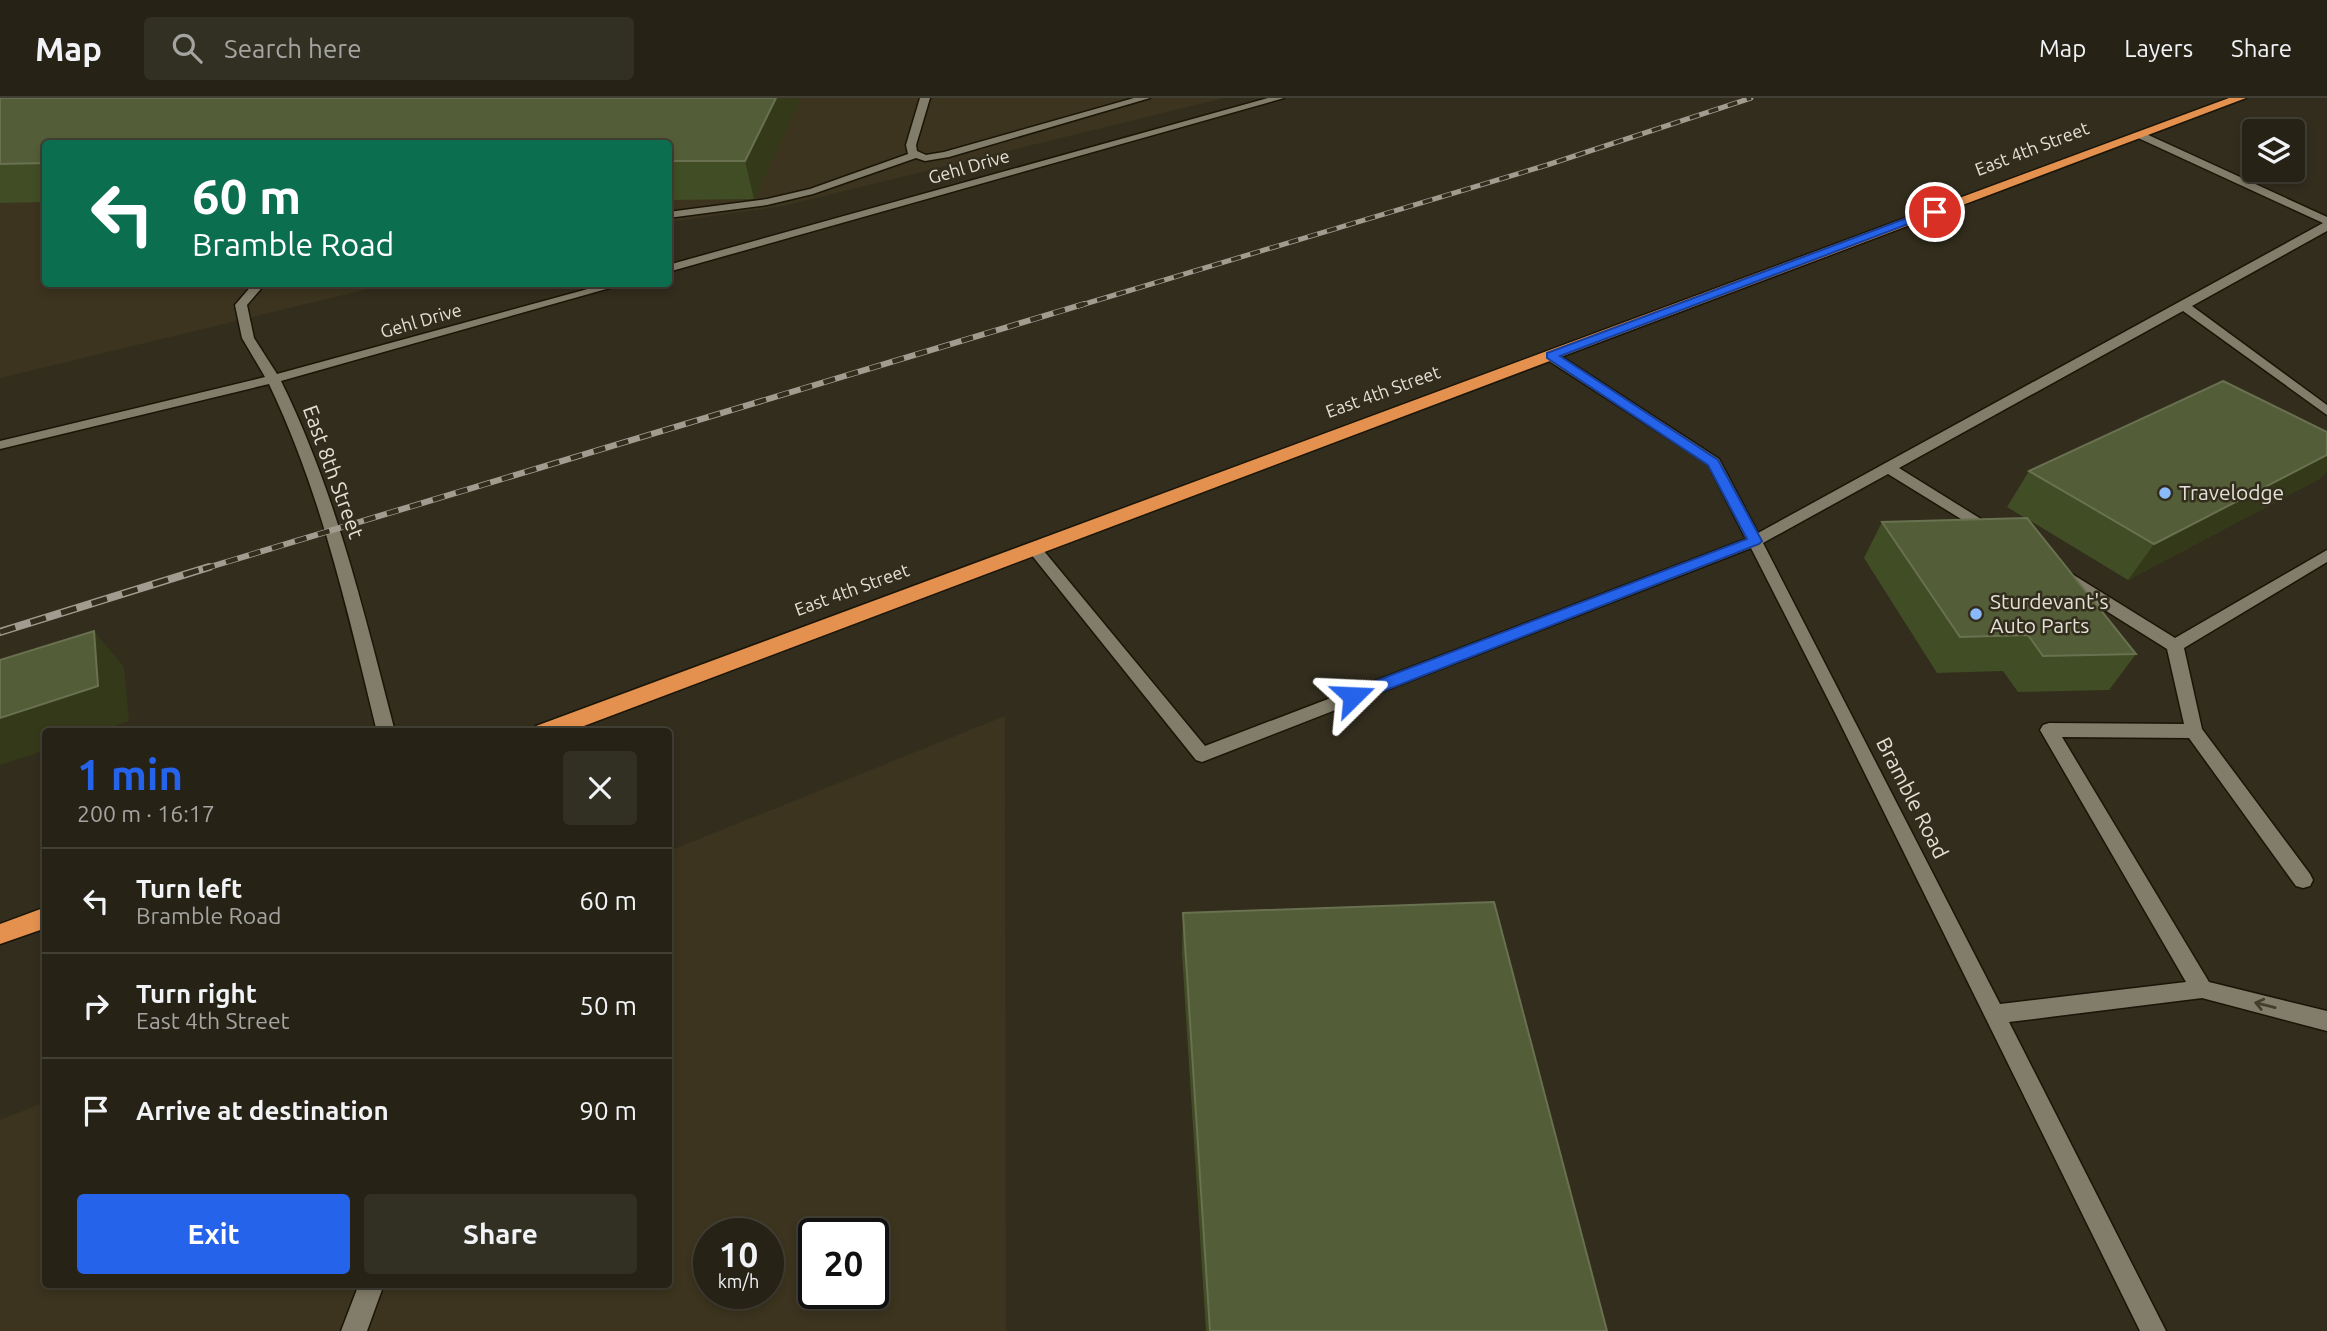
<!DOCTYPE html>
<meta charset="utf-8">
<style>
:root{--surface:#262216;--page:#322f23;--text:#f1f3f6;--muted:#a4a4a1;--line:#423f35;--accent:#2563eb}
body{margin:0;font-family:Ubuntu,sans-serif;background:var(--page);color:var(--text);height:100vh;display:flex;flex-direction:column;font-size:26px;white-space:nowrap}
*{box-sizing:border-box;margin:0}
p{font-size:23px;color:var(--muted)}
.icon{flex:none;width:38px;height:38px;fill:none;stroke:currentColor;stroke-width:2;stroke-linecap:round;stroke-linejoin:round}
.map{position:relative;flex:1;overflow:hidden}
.sheet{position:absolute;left:42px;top:630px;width:630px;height:560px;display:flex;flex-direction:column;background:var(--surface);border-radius:7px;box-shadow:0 4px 10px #0003,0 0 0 2px var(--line)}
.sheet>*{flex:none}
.top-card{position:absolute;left:42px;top:42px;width:630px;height:147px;border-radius:7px;box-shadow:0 4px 10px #0003,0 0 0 2px var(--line);background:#0b6e4f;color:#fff;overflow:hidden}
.tools{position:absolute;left:2242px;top:21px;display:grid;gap:14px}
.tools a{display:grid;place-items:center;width:63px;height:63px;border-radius:7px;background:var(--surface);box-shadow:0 4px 10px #0003,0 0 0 2px var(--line);font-size:35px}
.speed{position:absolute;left:693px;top:1120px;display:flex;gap:14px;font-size:35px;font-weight:700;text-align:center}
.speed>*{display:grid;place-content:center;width:91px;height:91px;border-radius:50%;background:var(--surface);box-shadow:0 4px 10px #0003,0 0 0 2px var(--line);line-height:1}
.speed small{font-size:18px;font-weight:400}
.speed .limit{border:4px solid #111;border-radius:10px;background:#fff;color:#111}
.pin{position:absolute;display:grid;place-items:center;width:60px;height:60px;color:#fff;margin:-30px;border:4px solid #fff;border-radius:50%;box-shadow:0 2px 7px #0007}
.me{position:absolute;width:77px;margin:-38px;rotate:69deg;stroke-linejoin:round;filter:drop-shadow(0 0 5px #0008)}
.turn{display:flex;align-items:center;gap:24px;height:147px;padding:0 35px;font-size:32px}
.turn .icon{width:91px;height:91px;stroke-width:2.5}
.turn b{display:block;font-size:49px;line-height:60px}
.round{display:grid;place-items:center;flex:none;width:74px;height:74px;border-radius:7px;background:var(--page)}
.overview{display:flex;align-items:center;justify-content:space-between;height:119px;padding:0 35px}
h1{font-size:42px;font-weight:700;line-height:52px;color:var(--accent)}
.primary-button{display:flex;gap:14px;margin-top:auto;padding:14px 35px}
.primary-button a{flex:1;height:80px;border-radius:7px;background:var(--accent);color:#fff;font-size:28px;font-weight:700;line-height:80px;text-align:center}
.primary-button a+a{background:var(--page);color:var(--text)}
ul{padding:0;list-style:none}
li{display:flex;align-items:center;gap:21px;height:105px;padding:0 35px;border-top:2px solid var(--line)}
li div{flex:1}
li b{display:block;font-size:26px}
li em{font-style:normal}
header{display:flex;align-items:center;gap:42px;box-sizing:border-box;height:98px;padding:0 35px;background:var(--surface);border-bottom:2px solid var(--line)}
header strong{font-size:33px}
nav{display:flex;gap:38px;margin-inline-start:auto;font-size:24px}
.search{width:490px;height:63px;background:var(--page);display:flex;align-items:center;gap:18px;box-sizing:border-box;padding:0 24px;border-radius:7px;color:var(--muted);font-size:26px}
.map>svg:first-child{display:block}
.built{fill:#3c341e;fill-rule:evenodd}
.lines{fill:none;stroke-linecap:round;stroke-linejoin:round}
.minor-casing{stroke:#1a1507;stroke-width:3}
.highway-casing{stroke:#1a1507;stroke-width:3}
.minor{fill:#827c6a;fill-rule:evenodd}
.highway{fill:#e4914f;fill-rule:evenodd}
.rail-far2-casing{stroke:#a09d90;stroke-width:5}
.rail-far1-casing{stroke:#a09d90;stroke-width:6}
.rail-casing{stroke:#a09d90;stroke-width:8}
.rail-far2{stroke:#322d1d;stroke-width:3.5;stroke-dasharray:10;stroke-linecap:butt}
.rail-far1{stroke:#322d1d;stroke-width:4.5;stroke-dasharray:12;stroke-linecap:butt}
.rail{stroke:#322d1d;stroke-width:5;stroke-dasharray:16;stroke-linecap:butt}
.wall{fill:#414d24}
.shaded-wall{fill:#343a19}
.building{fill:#535d37;stroke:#697150;stroke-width:2}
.oneway{stroke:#423d2c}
.route{fill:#2563eb;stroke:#184099;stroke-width:2}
.poi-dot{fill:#8abafc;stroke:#322d1d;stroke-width:2.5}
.labels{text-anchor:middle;stroke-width:5;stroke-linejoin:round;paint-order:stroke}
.far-street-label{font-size:18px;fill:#e3e0d6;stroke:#322d1d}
.street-label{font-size:21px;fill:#e3e0d6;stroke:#322d1d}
.poi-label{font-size:21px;fill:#e3e0d6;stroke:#322d1d;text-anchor:start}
</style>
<header>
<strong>Map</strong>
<div class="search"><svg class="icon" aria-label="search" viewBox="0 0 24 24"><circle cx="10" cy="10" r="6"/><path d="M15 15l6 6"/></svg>Search here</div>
<nav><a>Map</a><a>Layers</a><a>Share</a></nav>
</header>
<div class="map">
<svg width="2327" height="1233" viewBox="0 0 2327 1233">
<rect width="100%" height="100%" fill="#322d1d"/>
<path class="built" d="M0 0H1224L783 108 669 124 668 46H46V186H389L0 280Z
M1005 618 1006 1233H0V1022L45 1004 46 1186H668L669 753ZM709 1136H768V1195H709ZM814 1136H873V1195H814Z"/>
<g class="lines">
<defs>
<path id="minor" d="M920 0H930L916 47 917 53 926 57 944 54 1134 0H1150L949 59 925 63 916 60 813 96 767 107 668 120V114L767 101 810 91 908 56 906 47Z
M1268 0H1284L668 174V167Z
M2136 35H2144L2327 119V133L2192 208 2327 307V317L2183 213 1899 370 1997 431 2000 434 1997 437H1987L1888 376 1763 445 2000 906 2186 884 2040 632 2043 627 2049 625 2184 626 2167 551 2060 484 2058 480 2060 476H2072L2175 540 2327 452V464L2184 550 2202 631 2310 776 2313 782 2310 788 2303 790 2296 788 2189 640 2062 639 2209 884 2327 913V933L2202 900 2009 924 2166 1233H2140L1837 619 1751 450 1202 664 1196 662 1026 450 1034 445 1039 447 1205 648 1746 441 1708 366 1546 261V255H1556L1719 361 1758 435 2323 125 2136 39Z
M253 186H265L247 207 254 240 277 276 606 186H624L281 283C336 395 364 514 395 634H377C348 515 322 397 269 286L0 351V343L265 279 242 240 235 207Z
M359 1186H384L367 1233H341Z"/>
<path id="highway" d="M2229 0H2246L568 634H534L536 628Z
M46 809V830L0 846V826Z"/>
</defs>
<use href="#minor" class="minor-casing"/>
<use href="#highway" class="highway-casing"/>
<use href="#minor" class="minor"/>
<use href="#highway" class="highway"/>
<defs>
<path id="rail-far2" d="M1078 208 1547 67 1751 0"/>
<path id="rail-far1" d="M203 471 1084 206"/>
<path id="rail" d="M0 534 209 469"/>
</defs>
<use href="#rail-far2" class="rail-far2-casing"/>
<use href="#rail-far1" class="rail-far1-casing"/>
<use href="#rail" class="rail-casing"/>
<use href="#rail-far2" class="rail-far2"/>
<use href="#rail-far1" class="rail-far1"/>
<use href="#rail" class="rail"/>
</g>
<path class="wall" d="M0 0H801L754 101 668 102V46H46V104L0 105Z
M2029 373 2321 380 2128 482 2029 422 2136 556 2109 592 2018 594 2003 573 1937 575 1864 460 1882 424 2025 420 2007 409Z
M1183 815 1607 1233H1206L1182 856Z"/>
<path class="shaded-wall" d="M776 0H801L754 101 745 63Z
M2327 357V373L2321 380 2128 482 2154 446Z
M94 533 124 569 129 623 99 634H46V652L0 667V620Z"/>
<path class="building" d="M0 0H776L745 63H668V46H46V65L0 66Z
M2223 283 2327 334V357L2154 446 2029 373Z
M2027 420 2136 556 2043 558 2028 537 1960 539 1882 424Z
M94 533 98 588 0 620V562Z
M1494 804 1607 1233H1210L1183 815Z"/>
<defs><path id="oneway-shaft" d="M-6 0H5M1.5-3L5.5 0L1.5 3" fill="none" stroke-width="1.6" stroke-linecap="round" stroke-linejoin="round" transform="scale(1.75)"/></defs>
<use class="oneway" href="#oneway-shaft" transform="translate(2265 907) rotate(-166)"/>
<path class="route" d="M1931 111 1940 114 1560 258 1718 362 1762 443 1759 446 1358 603H1347L1345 598 1347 594 1747 441 1708 367 1547 260V255Z"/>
<g class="poi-dot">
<circle cx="2165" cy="395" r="7"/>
<circle cx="1976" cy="516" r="7"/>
</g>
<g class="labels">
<g class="far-street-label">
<text transform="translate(2032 51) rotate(-21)" y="6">East 4th Street</text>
<text transform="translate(969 69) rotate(-16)" y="6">Gehl Drive</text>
<text transform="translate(421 223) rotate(-16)" y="6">Gehl Drive</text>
<text transform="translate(1383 294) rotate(-20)" y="6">East 4th Street</text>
<text transform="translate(852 492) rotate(-20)" y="6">East 4th Street</text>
</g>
<g class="street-label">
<text transform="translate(333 374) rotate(70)" y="7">East 8th Street</text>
<text transform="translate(1912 700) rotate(63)" y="7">Bramble Road</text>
</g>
<g class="poi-label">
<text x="2179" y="402">Travelodge</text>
<text x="1990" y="511">Sturdevant's<tspan x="1990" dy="24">Auto Parts</tspan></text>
</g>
</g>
</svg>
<div class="tools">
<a><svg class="icon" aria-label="layers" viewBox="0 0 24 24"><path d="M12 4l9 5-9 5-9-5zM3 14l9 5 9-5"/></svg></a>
</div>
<div class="speed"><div>10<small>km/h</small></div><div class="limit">20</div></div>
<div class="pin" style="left:1935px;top:114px;background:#d93025"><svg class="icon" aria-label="arrive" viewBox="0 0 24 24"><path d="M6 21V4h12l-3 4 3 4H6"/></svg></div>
<svg class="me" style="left:1353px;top:598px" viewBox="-20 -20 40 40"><path d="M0-17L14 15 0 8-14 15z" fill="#2563eb" stroke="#fff" stroke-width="4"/></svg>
<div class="top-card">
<div class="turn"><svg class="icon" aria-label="left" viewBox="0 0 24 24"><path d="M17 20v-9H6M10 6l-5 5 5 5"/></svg><div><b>60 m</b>Bramble Road</div></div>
</div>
<section class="sheet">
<div class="overview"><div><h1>1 min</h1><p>200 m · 16:17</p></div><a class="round"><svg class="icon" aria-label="close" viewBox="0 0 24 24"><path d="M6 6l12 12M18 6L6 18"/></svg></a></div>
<ul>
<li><svg class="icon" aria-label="left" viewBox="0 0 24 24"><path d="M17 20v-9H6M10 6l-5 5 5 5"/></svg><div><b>Turn left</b><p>Bramble Road</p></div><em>60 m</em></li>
<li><svg class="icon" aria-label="right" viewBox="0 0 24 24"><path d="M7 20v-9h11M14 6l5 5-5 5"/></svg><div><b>Turn right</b><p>East 4th Street</p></div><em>50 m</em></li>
<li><svg class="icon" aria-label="arrive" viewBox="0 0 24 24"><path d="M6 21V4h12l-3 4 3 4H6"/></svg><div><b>Arrive at destination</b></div><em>90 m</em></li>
</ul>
<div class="primary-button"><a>Exit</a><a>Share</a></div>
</section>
</div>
